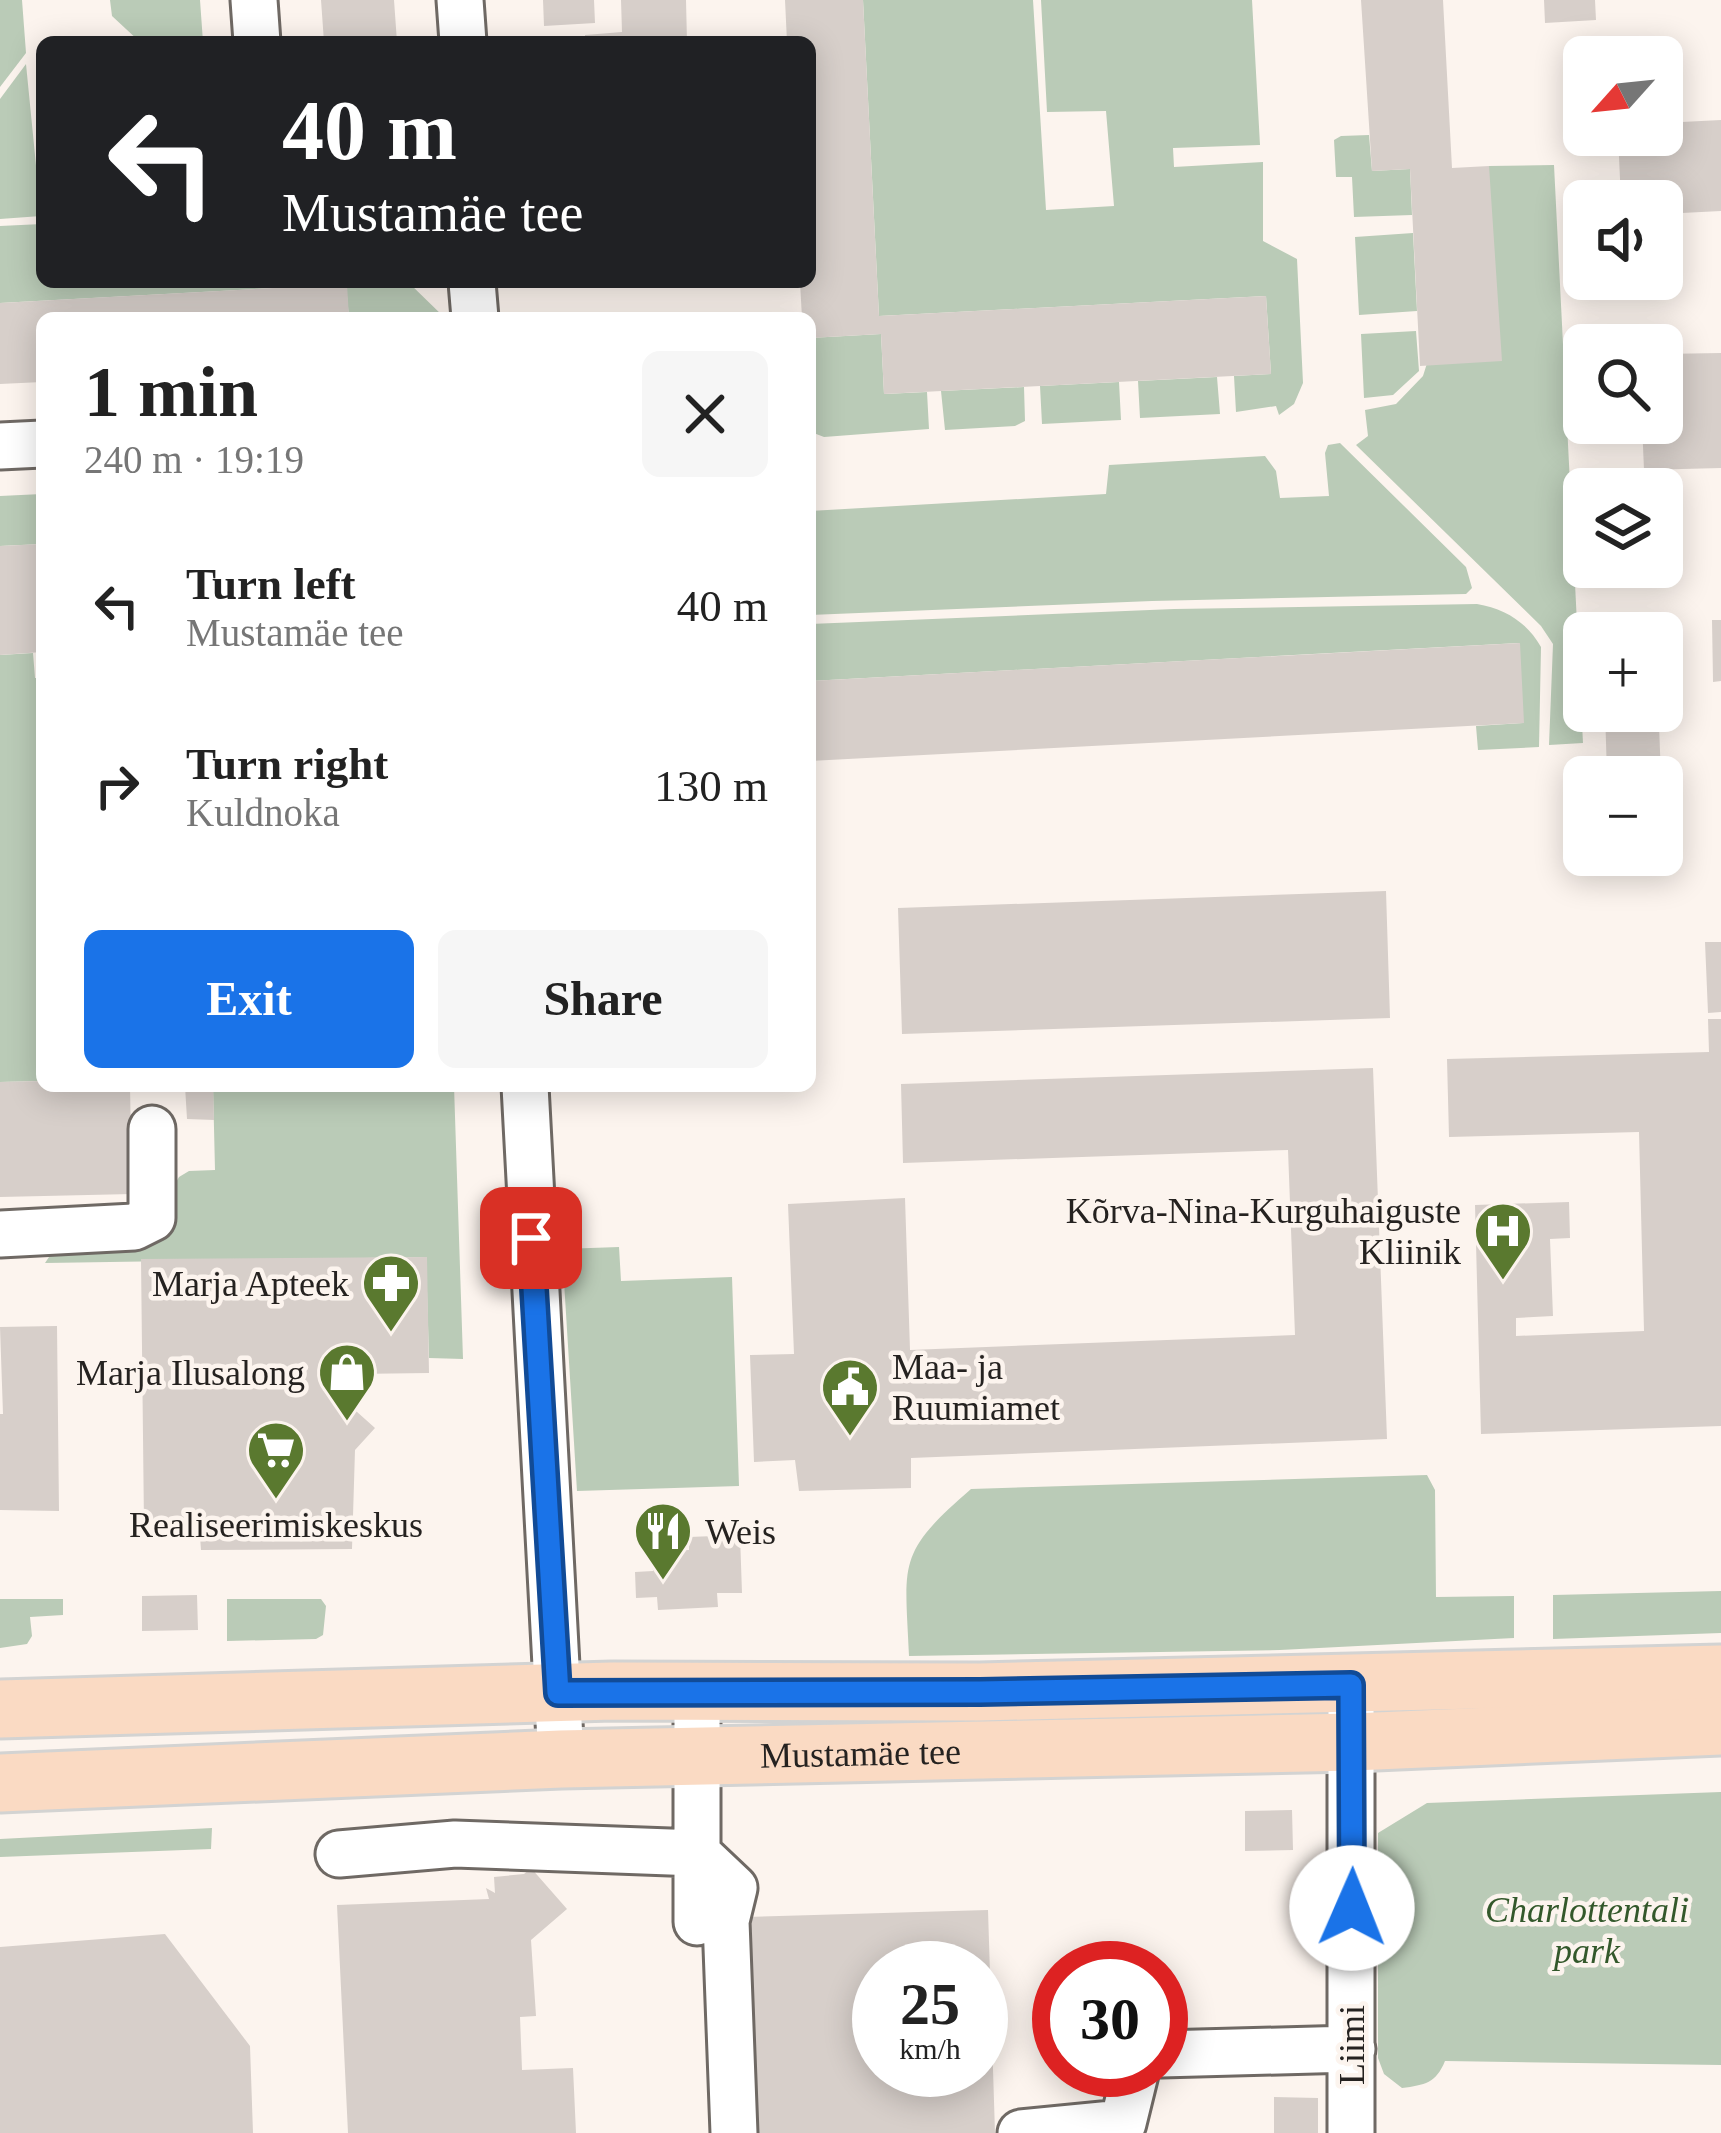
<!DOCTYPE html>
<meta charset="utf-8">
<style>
:root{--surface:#fff;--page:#f6f6f6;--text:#222;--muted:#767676;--accent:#1a73e8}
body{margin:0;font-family:"Times New Roman",serif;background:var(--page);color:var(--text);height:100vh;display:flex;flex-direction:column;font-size:45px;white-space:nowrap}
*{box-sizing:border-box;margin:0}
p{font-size:39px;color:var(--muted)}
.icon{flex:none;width:66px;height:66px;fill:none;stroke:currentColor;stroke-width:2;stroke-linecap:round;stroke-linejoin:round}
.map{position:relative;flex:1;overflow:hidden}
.details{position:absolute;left:36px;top:312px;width:780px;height:780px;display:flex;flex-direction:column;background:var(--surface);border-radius:18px;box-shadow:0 6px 30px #0003}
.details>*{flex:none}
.banner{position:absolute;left:36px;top:36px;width:780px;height:252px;border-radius:18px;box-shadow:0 6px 30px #0003;background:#202124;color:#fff;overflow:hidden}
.needle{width:78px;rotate:243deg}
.fabs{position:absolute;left:1563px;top:36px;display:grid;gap:24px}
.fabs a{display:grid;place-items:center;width:120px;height:120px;border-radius:18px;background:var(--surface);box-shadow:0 6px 30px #0003;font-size:60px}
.speed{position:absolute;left:852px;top:1941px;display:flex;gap:24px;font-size:60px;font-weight:700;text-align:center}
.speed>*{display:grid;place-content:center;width:156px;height:156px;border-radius:50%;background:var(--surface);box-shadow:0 6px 30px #0003;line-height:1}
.speed small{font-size:30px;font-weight:400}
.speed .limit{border:18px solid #d22;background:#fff;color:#111}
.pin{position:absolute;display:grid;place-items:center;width:102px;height:102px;color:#fff;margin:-51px;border-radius:24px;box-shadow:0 6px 18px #0006}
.me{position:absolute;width:132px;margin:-66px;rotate:1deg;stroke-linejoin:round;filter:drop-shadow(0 0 9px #0008)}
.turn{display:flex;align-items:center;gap:42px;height:252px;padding:0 48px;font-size:54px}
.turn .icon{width:156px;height:156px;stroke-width:2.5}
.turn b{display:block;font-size:84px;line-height:102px}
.round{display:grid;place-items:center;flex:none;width:126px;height:126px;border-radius:18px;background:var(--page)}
.head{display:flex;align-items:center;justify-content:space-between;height:204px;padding:0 48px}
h1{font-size:72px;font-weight:600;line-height:90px}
.action{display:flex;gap:24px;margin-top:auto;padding:24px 48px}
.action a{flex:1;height:138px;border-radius:18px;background:var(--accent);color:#fff;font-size:48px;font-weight:600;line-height:138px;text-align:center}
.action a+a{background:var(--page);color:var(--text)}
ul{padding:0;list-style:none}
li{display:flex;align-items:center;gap:36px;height:180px;padding:0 48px}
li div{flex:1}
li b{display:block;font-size:45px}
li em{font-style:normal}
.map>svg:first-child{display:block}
.green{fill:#bacbb7}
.building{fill:#d7cfca;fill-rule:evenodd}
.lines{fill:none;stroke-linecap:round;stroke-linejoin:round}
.minor-casing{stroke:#6f6964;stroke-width:51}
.major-casing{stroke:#d3d3d2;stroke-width:63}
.minor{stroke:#fff;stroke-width:45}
.major{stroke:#fadac3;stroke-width:57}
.route-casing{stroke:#114b97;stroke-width:30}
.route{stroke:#1a73e8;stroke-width:21}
.labels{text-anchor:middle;stroke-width:9;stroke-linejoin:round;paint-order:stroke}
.poi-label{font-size:36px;fill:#252220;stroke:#fcf4ee;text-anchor:end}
.street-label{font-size:36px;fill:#252220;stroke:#fcf4ee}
.park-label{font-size:36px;font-style:italic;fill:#33582b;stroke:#fcf4ee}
</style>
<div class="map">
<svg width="1721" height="2133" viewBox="0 0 1721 2133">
<rect width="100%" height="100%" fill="#fcf4ee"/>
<path class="green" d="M0 0H22L26 53 0 87Z
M110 0H200L203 42H140L112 16Z
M863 0H1033L1046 210 1114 206 1106 111 1047 112 1041 0H1252L1260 145 1173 148 1174 167 1263 162V241L1297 259 1303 383 1294 404 1279 415 1276 406 1236 412 1234 376 1271 374 1266 296 879 316Z
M26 64 41 216 0 219V99Z
M1369 135 1372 171 1410 169 1412 215 1354 217 1352 177H1336L1334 140 1341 136Z
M1554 165 1583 743 1549 745 1553 644 1541 626 1356 445 1368 436 1365 410 1396 404 1423 376 1489 166Z
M42 224V282H408L445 318H349L346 284 0 303V226Z
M1413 233 1417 311 1359 315 1355 237Z
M1416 331 1419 371 1393 395 1364 398 1361 334Z
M881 334 884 394 927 392 929 429 824 437 811 432 810 338Z
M1217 377 1220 414 1140 418 1138 381Z
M1119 382 1121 420 1042 424 1040 386Z
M1024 387 1025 421 1015 426 945 430 941 391Z
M1340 443 1466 567 1472 588 1466 594 1152 601 810 615V511L1106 494 1109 465 1265 456 1276 471 1280 498 1329 496 1325 453 1328 445Z
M42 494V544L0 546V496Z
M1477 604C1505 609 1527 622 1541 647L1539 747 1478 750 1476 726 1523 723 1519 643 810 681V624L1174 609Z
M33 653 35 678H42V1081L0 1082V655Z
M213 1086H454L463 1359 429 1358 426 1257 45 1263 51 1254 124 1251 139 1247 179 1177 189 1171 215 1170Z
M619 1247 621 1281 732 1277 739 1486 577 1491 562 1249Z
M1427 1475 1435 1490 1436 1597 1514 1596V1638L1280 1650 909 1656C905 1562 896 1554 971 1489Z
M1721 1591V1633L1553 1639V1595Z
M0 1599H63V1615L30 1617 32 1636 27 1644 0 1648Z
M227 1599H321L326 1606 323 1635 316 1639 227 1641Z
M1721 1792V2065L1445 2061C1436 2083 1425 2085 1402 2088L1384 2074 1378 2058V1833L1427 1803Z
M212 1828 211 1849 0 1857V1839Z"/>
<path class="building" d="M321 0H394L397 42H324Z
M543 0H594L595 23 544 26Z
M621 0H686L687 42H585V35L622 32Z
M785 0H863L879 316 1266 296 1271 374 884 394 881 334 810 338V318H802L800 282H810V42H787Z
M1361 0H1443L1452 168 1489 166 1502 361 1420 366 1410 169 1372 171Z
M1544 0H1595L1596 20 1545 23Z
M1721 120V211L1662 214V201H1621L1618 135H1662V123Z
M347 284 349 318H42V382L0 384V303Z
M1721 353V468L1644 470 1642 423H1662V354Z
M42 544V652L0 655V546Z
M1712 620H1721V681L1713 682Z
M1520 643 1524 723 810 761V681Z
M1605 711H1644V726L1659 725 1661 777 1607 774Z
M1386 891 1390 1018 902 1034 898 908Z
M1705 942H1721V1012L1708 1013Z
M1708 1019H1721V1426L1481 1434 1475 1205 1569 1202 1570 1238 1550 1239 1553 1316 1516 1318V1336L1644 1331 1639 1132 1449 1137 1447 1059 1709 1052Z
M1373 1068 1387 1439 911 1458V1488L799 1491 795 1460 754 1462 750 1355 794 1354 788 1204 905 1198 910 1350 1295 1335 1288 1150 903 1163 901 1084Z
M42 1081V1086H130L132 1194 0 1197V1082Z
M185 1086H213L214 1120 187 1119Z
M427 1257 429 1373 355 1374 356 1411 375 1428 355 1450 352 1549 201 1550 199 1522 144 1525 141 1259Z
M57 1326 59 1511 0 1510V1414H3L0 1327Z
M740 1535 742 1593H717L718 1607 658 1610 657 1597 636 1598 635 1572 653 1571 652 1551 689 1550V1537Z
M197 1595 198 1630 142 1631V1596Z
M1292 1810 1293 1850 1245 1851V1811Z
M531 1868 567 1909 531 1940 536 2016 520 2017 522 2070 573 2068 576 2133H348L337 1905 489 1899 486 1888 495 1893 494 1877 524 1874Z
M988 1910 995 2133H751L745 1917ZM879 1968H981V2070H879Z
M165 1934 250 2046 253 2133H0V1947Z
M1274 2097 1318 2098V2133H1274Z"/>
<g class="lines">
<defs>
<path id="minor" d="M254 0 257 42
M460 0 463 42
M472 282 475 318
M0 446 42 444
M525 1086 561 1759
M0 1234 134 1227 152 1218V1129
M339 1854 455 1844 697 1853 734 1888 726 1921 734 2133
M697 1922V1691
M1161 2054 1352 2049
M1021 2133 1123 2123 1136 2070
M1351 2133V1686"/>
<g id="major">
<path d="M0 1709 612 1691 980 1692 1721 1674"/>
<path id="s1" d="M0 1783 561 1759 1353 1742 1721 1726"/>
</g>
</defs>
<use href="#minor" class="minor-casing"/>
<use href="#major" class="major-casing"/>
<use href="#minor" class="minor"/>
<use href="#major" class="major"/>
</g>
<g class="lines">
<defs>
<path id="route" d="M531 1238 558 1693 980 1692 1351 1685 1352 1908"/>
</defs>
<use href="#route" class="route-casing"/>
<use href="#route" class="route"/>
</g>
<defs>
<symbol id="hospital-pin" viewBox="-11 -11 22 30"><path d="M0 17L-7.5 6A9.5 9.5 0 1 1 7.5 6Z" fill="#5a792f" stroke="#fcf4ee"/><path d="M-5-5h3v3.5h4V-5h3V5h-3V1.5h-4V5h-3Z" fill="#fff"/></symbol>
<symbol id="pharmacy-pin" viewBox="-11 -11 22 30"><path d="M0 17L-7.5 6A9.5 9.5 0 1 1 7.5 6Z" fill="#5a792f" stroke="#fcf4ee"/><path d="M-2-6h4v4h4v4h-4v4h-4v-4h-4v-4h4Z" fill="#fff"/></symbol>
<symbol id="shop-pin" viewBox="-11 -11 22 30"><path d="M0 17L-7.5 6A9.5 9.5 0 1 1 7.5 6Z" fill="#5a792f" stroke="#fcf4ee"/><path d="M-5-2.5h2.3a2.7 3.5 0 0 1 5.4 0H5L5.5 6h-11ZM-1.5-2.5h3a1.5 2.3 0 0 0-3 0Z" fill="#fff"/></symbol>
<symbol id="civic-pin" viewBox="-11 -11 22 30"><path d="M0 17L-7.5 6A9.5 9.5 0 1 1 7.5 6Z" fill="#5a792f" stroke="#fcf4ee"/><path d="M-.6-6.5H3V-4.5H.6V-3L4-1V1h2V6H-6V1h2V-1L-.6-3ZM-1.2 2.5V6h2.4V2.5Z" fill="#fff"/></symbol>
<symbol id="supermarket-pin" viewBox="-11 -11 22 30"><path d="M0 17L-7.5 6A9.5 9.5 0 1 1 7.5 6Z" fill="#5a792f" stroke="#fcf4ee"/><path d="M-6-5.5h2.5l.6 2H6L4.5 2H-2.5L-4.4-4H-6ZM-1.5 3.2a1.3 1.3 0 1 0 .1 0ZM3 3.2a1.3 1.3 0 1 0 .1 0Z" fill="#fff"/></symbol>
<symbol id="restaurant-pin" viewBox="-11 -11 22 30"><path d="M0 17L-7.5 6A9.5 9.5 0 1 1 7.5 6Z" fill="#5a792f" stroke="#fcf4ee"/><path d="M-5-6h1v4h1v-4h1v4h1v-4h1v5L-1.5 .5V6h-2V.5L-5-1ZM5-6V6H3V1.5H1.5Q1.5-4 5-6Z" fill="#fff"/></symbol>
</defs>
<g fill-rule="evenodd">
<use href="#hospital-pin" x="1470" y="1198" width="66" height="90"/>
<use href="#pharmacy-pin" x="358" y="1250" width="66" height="90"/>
<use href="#shop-pin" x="314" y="1339" width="66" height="90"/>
<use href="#civic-pin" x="817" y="1354" width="66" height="90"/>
<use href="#supermarket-pin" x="243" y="1417" width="66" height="90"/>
<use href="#restaurant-pin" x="630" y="1498" width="66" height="90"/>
</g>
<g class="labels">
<g class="poi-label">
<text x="1461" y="1223">Kõrva-Nina-Kurguhaiguste<tspan x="1461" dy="41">Kliinik</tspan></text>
<text x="349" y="1296">Marja Apteek</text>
<text x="892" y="1379" text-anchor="start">Maa- ja<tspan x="892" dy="41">Ruumiamet</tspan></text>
<text x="305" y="1385">Marja Ilusalong</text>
<text x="276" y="1537" text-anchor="middle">Realiseerimiskeskus</text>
<text x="705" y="1544" text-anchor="start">Weis</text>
</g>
<g class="street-label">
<text dy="13" stroke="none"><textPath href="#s1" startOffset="861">Mustamäe tee</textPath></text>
<text transform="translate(1351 2045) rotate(-90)" y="13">Liimi</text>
</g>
<g class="park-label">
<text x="1587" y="1922">Charlottentali<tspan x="1587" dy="41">park</tspan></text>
</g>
</g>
</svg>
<div class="fabs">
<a><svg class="needle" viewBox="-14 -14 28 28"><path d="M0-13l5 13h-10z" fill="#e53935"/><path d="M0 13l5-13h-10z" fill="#767676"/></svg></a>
<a><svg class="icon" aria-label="sound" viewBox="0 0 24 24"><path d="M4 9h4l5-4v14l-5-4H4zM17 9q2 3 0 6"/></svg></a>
<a><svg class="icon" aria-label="search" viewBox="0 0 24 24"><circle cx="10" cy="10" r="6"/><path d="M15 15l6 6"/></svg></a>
<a><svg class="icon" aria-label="layers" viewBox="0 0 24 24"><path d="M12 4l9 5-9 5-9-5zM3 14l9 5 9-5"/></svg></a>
<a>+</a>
<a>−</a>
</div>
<div class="speed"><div>25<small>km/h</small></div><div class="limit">30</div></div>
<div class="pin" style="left:531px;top:1238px;background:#d93025"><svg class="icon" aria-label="arrive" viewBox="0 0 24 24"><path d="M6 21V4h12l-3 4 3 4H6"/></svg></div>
<svg class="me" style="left:1352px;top:1908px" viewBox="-20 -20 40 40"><circle r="19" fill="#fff"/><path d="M0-13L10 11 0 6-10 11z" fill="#1a73e8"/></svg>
<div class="banner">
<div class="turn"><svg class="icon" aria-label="left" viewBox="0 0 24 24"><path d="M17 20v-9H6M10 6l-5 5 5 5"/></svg><div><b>40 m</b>Mustamäe tee</div></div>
</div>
<section class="details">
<div class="head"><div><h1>1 min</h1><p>240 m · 19:19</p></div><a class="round"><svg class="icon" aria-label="close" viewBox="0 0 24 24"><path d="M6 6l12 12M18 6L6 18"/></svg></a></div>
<ul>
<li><svg class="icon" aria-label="left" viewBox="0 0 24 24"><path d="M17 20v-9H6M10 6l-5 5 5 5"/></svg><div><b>Turn left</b><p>Mustamäe tee</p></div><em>40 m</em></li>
<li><svg class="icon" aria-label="right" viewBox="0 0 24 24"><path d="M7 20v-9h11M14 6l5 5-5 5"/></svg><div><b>Turn right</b><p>Kuldnoka</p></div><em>130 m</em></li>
</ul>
<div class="action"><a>Exit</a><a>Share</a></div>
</section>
</div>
